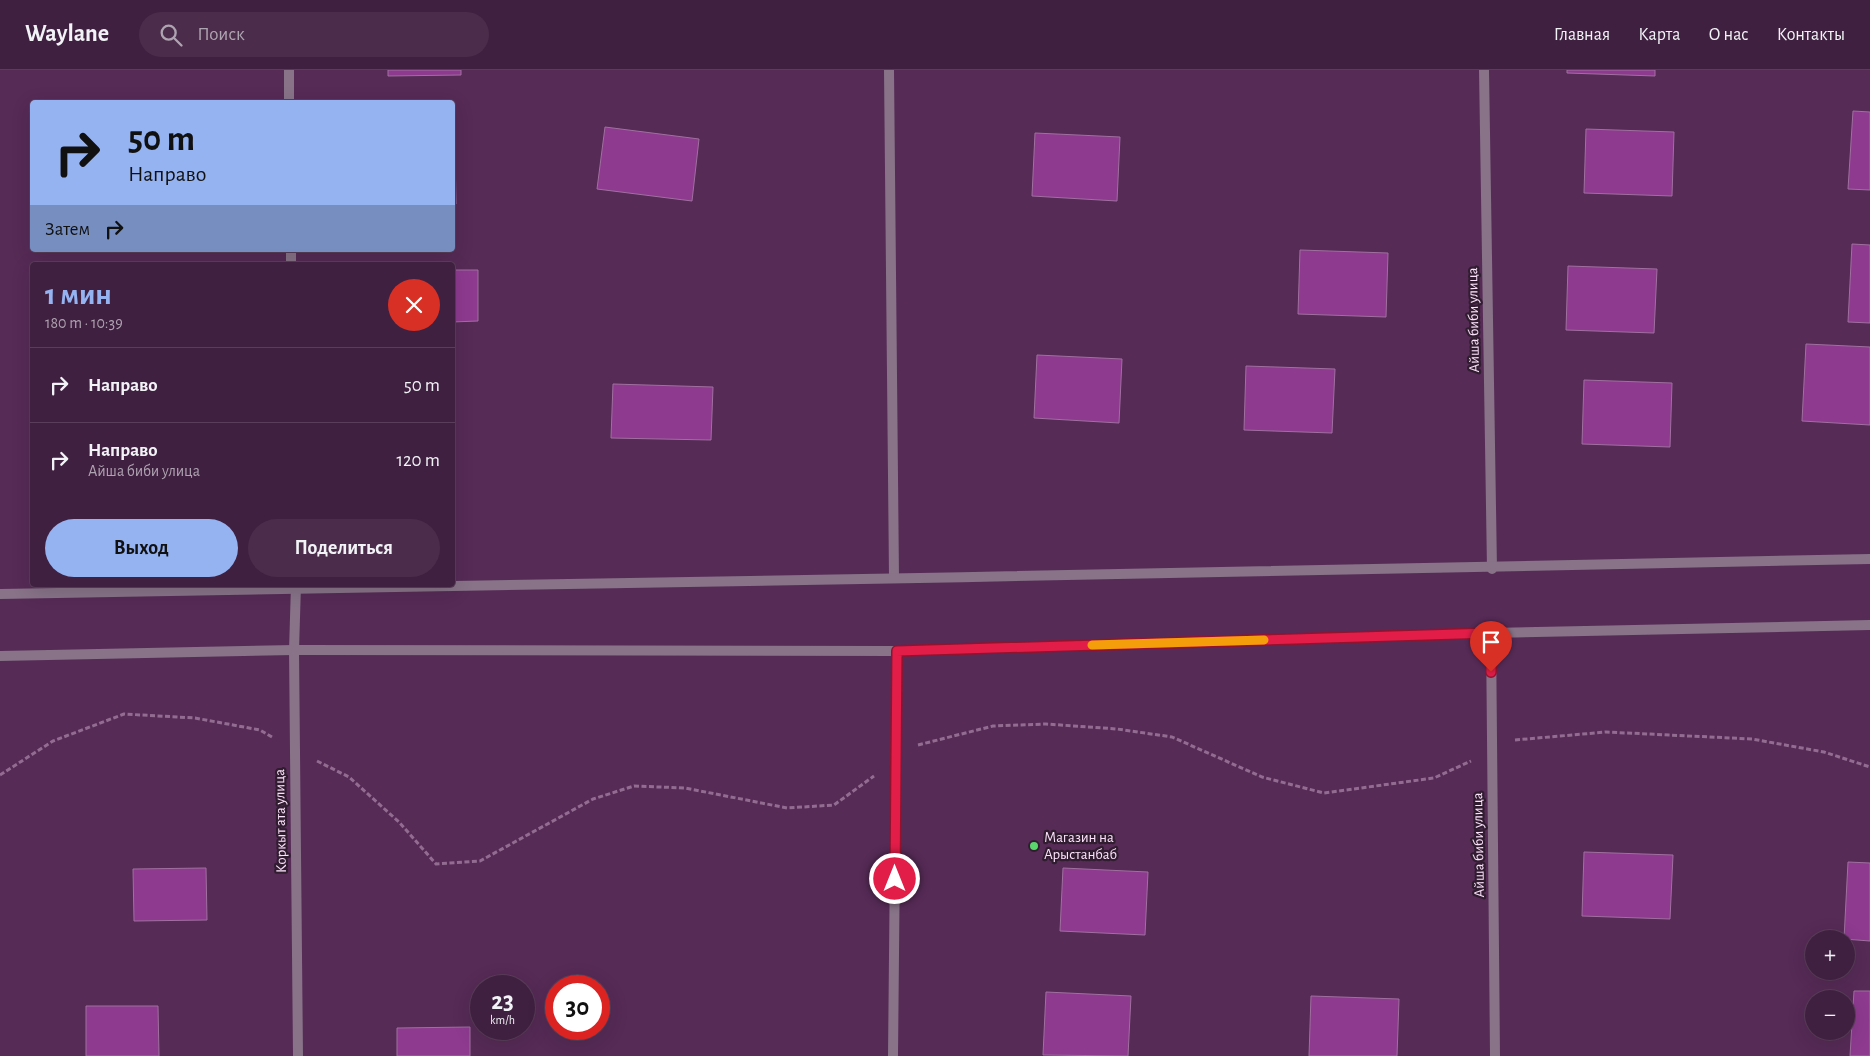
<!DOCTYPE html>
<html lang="ru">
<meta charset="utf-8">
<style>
:root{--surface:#402040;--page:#4b2d4b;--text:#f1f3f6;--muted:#aea3b1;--line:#593e59;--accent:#95b2f1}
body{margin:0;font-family:"Alegreya Sans",sans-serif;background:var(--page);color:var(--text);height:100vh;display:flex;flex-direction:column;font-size:19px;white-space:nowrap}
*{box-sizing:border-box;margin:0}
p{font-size:16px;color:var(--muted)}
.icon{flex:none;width:28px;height:28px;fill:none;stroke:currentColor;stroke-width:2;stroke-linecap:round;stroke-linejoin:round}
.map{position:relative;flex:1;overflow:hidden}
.panel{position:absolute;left:30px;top:192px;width:425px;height:325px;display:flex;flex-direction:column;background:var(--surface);border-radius:5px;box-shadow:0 5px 20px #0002,0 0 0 1px var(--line)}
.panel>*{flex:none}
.banner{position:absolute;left:30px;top:30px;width:425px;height:152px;border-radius:5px;box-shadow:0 5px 20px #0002,0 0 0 1px var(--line);background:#95b2f1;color:#111;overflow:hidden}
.controls{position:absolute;left:1805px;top:860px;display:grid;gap:10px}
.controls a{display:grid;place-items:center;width:50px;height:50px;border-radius:50%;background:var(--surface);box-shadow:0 5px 20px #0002,0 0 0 1px var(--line);font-size:25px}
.speed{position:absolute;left:470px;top:905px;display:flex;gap:10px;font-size:25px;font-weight:700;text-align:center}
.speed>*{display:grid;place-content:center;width:65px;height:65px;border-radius:50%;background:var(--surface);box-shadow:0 5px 20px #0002,0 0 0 1px var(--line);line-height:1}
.speed small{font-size:12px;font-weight:400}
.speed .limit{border:8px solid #d22;background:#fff;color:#111}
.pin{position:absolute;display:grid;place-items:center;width:42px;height:42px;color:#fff;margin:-51px -21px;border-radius:50% 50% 50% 0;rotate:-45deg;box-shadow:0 0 5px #0007}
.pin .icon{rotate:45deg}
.me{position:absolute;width:55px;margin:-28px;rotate:0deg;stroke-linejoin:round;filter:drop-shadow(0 0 4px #0008)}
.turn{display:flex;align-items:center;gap:18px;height:105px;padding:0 15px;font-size:22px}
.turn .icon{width:65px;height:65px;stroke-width:2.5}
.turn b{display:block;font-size:35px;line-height:42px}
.then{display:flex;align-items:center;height:48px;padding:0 15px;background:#0003;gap:10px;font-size:19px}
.round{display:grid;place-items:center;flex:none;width:52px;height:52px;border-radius:26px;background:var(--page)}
.headline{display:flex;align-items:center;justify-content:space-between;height:85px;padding:0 15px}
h1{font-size:30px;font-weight:700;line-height:38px;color:var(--accent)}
.primary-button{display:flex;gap:10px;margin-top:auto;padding:10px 15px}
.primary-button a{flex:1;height:58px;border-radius:30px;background:var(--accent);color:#111;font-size:20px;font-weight:700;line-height:58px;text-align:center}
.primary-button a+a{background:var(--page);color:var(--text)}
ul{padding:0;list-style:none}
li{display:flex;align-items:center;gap:15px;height:75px;padding:0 15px;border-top:1px solid var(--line)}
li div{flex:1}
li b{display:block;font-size:19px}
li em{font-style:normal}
header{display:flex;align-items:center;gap:30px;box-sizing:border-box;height:70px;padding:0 25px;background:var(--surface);border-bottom:1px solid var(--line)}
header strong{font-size:24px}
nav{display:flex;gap:28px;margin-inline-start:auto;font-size:18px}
.search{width:350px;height:45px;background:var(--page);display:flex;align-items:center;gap:12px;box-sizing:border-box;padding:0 18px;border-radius:28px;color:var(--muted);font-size:19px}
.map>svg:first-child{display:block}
.building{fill:#8d3a8f;stroke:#a070a0}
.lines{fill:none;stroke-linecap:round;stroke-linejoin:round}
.path{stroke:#926d91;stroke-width:3;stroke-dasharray:5 2.5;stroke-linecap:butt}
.minor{stroke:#887388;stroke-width:10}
.tertiary{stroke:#887388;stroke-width:10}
.route-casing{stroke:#92132f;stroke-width:12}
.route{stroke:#e11d48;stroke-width:9}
.slow{stroke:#f59e0b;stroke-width:9}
.poi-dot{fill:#5ad56e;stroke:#301d30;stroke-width:2}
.labels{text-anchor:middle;stroke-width:4.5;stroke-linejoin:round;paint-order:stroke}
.street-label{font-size:15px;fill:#fce2fb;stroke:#301d30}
.poi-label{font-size:15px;fill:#fce2fb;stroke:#301d30;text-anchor:start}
</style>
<header>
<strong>Waylane</strong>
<div class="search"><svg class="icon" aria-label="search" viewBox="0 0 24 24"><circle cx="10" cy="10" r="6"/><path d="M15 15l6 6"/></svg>Поиск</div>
<nav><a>Главная</a><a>Карта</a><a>О нас</a><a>Контакты</a></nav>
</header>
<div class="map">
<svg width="1870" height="986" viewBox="0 0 1870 986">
<rect width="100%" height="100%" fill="#562b56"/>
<path class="building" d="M388 0H461V5L388 6Z
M1567 0H1655V6L1567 3Z
M1853 41 1870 42V120L1848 119Z
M605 57 699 69 692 131 597 119Z
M1586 59 1674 62 1672 126 1584 123Z
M1035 63 1120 67 1117 131 1032 126Z
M452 82H455L456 134H452Z
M1852 174 1870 175V253L1848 252Z
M1300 180 1388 183 1386 247 1298 244Z
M1568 196 1657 199 1654 263 1566 260Z
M452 200H478V251L452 252Z
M1806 274 1870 277V355L1802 351Z
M1037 285 1122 289 1119 353 1034 348Z
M1246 296 1335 299 1332 363 1244 360Z
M1584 310 1672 313 1670 377 1582 374Z
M613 314 713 317 711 370 611 368Z
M1584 782 1673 785 1670 849 1582 846Z
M1848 792 1870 793V871L1844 869Z
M206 798 207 850 134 851 133 799Z
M1063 798 1148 802 1145 865 1060 861Z
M1854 921H1870V986H1850Z
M1046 922 1131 926 1128 986 1043 985Z
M1311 926 1399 929 1397 986H1309Z
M86 936H158L159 986H86Z
M470 957V986H397V958Z"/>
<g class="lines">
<path class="path" d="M1515 670 1606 662 1752 669 1824 682 1870 697
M918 675 993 656 1046 654 1117 659 1172 667 1262 707 1324 723 1434 708 1471 691
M317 691 349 707 399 752 436 794 480 791 593 729 634 716 685 718 787 738 834 735 874 706
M0 705 53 671 124 644 195 648 260 660 272 667"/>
<path class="minor" d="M289 0V32
M889 0 894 508
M1484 0 1492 499
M291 180V195
M296 515 294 580 298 986
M1491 563 1495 986
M893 986 897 581"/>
<path class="tertiary" d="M0 524C623 511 1247 505 1870 489
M0 586 294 580 897 581 1491 563 1870 555"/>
</g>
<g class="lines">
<defs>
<path id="route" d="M895 809 897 581 1491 563V602"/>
</defs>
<use href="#route" class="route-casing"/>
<use href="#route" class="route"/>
<path class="slow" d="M1092 575 1264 570"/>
</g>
<circle class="poi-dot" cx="1034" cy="776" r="5"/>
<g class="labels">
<g class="street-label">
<text transform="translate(1473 250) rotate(-91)" y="5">Айша биби улица</text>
<text transform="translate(280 751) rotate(-91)" y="5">Коркыт ата улица</text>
<text transform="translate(1478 775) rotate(-91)" y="5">Айша биби улица</text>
</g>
<g class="poi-label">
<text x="1044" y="772">Магазин на<tspan x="1044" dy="17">Арыстанбаб</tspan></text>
</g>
</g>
</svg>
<div class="controls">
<a>+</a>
<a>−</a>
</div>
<div class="speed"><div>23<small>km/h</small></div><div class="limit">30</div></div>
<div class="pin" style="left:1491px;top:602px;background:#d93025"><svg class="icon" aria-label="arrive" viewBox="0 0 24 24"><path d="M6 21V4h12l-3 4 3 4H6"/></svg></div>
<svg class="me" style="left:895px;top:809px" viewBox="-20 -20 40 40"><circle r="17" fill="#e11d48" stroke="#fff" stroke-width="3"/><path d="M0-11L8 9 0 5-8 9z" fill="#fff"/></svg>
<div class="banner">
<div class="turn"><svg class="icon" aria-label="right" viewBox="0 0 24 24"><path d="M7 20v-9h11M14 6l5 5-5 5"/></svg><div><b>50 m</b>Направо</div></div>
<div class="then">Затем<svg class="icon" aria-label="right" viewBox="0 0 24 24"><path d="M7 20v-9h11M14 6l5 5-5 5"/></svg></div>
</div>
<section class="panel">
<div class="headline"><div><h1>1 мин</h1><p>180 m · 10:39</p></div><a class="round" style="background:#d93025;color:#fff"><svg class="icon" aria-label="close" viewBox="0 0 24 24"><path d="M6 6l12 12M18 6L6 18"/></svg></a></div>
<ul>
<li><svg class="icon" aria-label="right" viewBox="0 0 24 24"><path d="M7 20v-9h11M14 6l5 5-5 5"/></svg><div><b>Направо</b></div><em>50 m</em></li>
<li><svg class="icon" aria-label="right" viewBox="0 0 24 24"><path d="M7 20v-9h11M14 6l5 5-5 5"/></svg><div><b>Направо</b><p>Айша биби улица</p></div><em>120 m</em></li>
</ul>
<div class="primary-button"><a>Выход</a><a>Поделиться</a></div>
</section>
</div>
